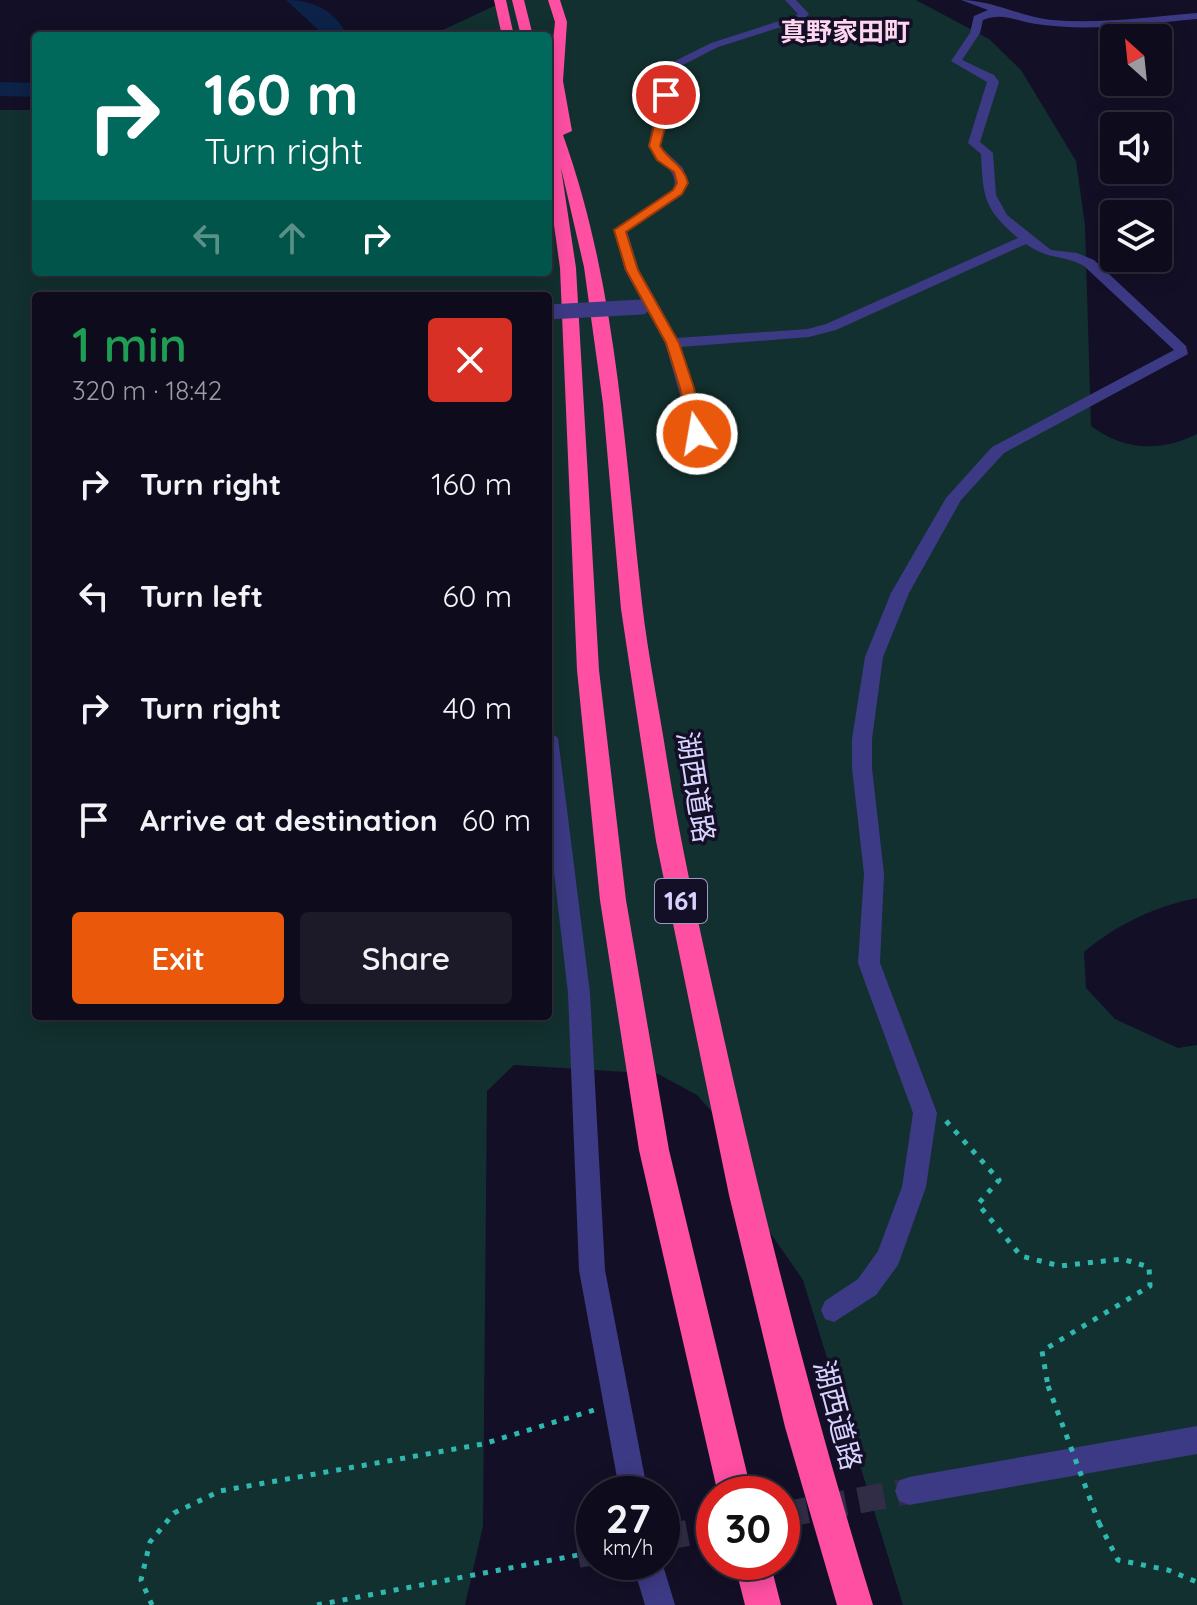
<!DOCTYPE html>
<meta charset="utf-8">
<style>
:root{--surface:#0e0b1c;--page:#1c1929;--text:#f1f3f6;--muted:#9b9ba3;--line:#2e2b3b;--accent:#ea580c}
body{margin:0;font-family:Quicksand,"Noto Sans JP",sans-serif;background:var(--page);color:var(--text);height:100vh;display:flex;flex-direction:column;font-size:30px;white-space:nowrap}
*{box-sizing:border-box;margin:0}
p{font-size:26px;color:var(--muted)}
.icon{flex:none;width:44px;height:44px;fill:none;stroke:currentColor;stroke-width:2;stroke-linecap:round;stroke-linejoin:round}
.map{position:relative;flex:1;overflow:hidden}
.panel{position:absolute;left:32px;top:292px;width:520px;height:728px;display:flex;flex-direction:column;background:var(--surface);border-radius:8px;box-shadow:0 4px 20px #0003,0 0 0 2px var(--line)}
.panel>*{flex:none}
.guide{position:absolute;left:32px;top:32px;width:520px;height:244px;border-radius:8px;box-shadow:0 4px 20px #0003,0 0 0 2px var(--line);background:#00695c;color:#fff;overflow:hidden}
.needle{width:52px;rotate:333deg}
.tools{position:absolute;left:1100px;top:24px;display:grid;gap:16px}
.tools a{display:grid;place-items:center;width:72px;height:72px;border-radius:8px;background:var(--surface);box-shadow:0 4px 20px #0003,0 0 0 2px var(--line);font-size:40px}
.speed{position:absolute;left:576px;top:1476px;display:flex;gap:16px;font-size:40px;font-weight:700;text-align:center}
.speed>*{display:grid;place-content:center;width:104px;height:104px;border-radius:50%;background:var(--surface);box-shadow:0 4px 20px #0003,0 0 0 2px var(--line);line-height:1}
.speed small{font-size:20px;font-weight:400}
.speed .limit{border:12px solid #d22;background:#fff;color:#111}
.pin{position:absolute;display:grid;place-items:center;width:68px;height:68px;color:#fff;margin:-34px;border:4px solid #fff;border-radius:50%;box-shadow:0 2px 8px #0007}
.me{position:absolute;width:88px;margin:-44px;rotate:348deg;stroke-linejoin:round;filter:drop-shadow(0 0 6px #0008)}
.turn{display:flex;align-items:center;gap:28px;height:168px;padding:0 40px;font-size:36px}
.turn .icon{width:104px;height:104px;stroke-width:2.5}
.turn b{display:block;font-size:56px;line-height:68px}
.lanes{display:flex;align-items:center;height:76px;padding:0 40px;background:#0003;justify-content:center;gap:40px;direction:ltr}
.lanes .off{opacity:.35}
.round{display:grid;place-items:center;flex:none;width:84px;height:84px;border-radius:8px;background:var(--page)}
.overview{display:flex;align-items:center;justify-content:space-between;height:136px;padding:0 40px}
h1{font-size:48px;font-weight:600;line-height:60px;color:#1e9e55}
.button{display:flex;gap:16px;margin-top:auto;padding:16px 40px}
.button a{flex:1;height:92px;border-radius:8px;background:var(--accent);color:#fff;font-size:32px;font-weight:600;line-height:92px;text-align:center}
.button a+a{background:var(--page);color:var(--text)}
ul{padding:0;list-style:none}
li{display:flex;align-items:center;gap:24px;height:112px;padding:0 40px}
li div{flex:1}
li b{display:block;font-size:30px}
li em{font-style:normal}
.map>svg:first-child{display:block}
.green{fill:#12302f;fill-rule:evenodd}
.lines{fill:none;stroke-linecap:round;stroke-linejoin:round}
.river{fill:#0c2248;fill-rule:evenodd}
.minor-tunnel{stroke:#312d47;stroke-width:26;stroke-dasharray:26 13;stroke-linecap:butt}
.path{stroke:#2fb8b0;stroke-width:5;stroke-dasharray:5 8;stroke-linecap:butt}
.minor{fill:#3d3a85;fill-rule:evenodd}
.motorway{fill:#ff4fa3;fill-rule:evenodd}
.path-bridge{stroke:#2fb8b0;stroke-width:5;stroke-dasharray:5 8;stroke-linecap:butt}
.minor-bridge{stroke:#3d3a85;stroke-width:15}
.route{fill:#ea580c;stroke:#983908;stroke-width:2}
.labels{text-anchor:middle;stroke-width:7;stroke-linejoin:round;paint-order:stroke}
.far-quarter-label{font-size:26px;font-weight:bold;fill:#ffd6f0;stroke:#130f26}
.shield{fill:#130f26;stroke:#9e99be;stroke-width:2}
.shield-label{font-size:26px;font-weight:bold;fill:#d9d4ff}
.street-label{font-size:28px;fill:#d9d4ff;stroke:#130f26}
</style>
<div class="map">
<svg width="1197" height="1605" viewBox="0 0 1197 1605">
<rect width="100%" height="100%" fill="#130f26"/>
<path class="green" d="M507 0H916L989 39 1021 70 1076 161 1085 225 1091 426C1124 451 1161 452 1197 434V898C1155 906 1116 925 1084 952L1086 988 1115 1019 1178 1048 1197 1045V1605H903L803 1280 744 1195 745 1149 697 1095 658 1074 514 1065 487 1091 483 1526 465 1605H0V110H36V272H548V36H430ZM36 296H548V1016H36Z"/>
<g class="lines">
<path class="river" d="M286 0C312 0 336 10 347 36H325Z
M0 82 36 83V97L0 96Z"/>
<path class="minor-tunnel" d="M782 1515 909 1491
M662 1538 714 1528
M578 1555 594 1552"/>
<path class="path" d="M946 1121 999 1180 978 1204 1021 1256 1060 1266 1122 1259 1149 1267 1150 1286 1042 1351 1048 1386
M1099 1523 1118 1560 1168 1570 1197 1582
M152 1605 141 1580 150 1542 174 1513 220 1491 483 1444 594 1410
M317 1605 578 1555"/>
<path class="minor" d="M785 0H796L809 14 803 20 718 47 681 66 660 146 683 168 688 183 682 195 627 231 639 270 677 338 808 329 826 324 1018 238C984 209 983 198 981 154L968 143 987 82 951 61 970 33 974 16 988 10 961 0C992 0 1021 17 1052 20 1101 24 1149 17 1197 13V19C1143 24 1090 32 1036 24 1016 21 1002 12 983 20L980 33 962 60 994 75 999 82 980 142 993 153 996 195 1007 215 1051 250 1077 253 1094 260 1186 346 1188 354 1004 453 961 500 909 593 883 657 872 739V768L884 874 880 963 937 1113 926 1187 898 1265 876 1295 834 1322 825 1319 821 1310 825 1301 858 1279 878 1251 902 1187 913 1113 858 963 864 874 852 768V739L865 657 891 593 946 498 992 447 1174 350 1084 266C1062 254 1050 261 1026 244L836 330 809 337 680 347 705 434 702 437H692L665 343 625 270 614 230 673 190C681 172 657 160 648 146L661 90 673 62 711 43 795 16 798 14Z
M548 731 558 738 590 993 605 1270 648 1494H620L579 1270 568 993 548 821Z
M1197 1426V1454L909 1505 899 1501 895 1491 899 1481 909 1477Z
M632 1562H662L675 1605H645Z"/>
<path class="motorway" d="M494 0H506L514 36H502Z
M512 0H524L533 36H521Z
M548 0H560L567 22 563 81 572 131 563 135C617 285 624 446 642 603 648 656 659 708 667 760 682 853 703 943 723 1034 766 1227 815 1416 873 1605H837L785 1427 729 1195 656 841 621 609 603 404 584 267 561 168 576 268 599 670 626 900 669 1150 752 1494H718L639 1150 600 900 577 670 560 268 548 182V148H554L548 131V107L554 111 549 81 555 22Z
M734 1562H770L781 1605H745Z"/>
<path class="path-bridge" d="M1048 1386 1099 1523"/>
<path class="minor-bridge" d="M548 312 642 307"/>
</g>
<path class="route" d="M662 93H669L672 102 660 146C669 161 684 165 688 183L682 194 626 232 638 270 679 343 694 388 704 434 697 438 690 434 680 388 666 343 626 270 614 230 673 190 677 183 674 172 657 160 649 146Z"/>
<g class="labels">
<g class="far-quarter-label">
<text x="845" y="41">真野家田町</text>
</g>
<rect class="shield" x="655" y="879" width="52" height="44" rx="6"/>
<g class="shield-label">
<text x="681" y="910">161</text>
</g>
<g class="street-label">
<text transform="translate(696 787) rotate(81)" y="10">湖西道路</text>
<text transform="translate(838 1415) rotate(75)" y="10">湖西道路</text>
</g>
</g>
</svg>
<div class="tools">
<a><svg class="needle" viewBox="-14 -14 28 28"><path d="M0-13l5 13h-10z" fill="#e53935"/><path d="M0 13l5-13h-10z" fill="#9b9ba3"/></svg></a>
<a><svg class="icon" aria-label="sound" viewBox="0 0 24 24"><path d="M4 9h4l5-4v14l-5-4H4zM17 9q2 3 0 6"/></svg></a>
<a><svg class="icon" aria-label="layers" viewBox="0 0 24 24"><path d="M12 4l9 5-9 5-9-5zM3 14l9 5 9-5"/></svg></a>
</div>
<div class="speed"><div>27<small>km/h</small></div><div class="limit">30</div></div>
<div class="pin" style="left:666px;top:95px;background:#d93025"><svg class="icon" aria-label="arrive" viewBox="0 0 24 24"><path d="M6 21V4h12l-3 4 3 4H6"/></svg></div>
<svg class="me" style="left:697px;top:434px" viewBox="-20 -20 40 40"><circle r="17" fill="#ea580c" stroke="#fff" stroke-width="3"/><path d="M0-11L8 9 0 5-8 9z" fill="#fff"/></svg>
<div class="guide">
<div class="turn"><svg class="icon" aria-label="right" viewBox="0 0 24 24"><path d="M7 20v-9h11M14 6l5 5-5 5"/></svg><div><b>160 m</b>Turn right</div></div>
<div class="lanes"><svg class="icon off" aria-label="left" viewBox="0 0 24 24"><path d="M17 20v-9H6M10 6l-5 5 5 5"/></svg><svg class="icon off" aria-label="ahead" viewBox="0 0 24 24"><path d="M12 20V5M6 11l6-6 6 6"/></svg><svg class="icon" aria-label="right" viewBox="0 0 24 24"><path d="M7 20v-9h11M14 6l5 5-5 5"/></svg></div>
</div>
<section class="panel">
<div class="overview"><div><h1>1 min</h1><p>320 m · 18:42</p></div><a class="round" style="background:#d93025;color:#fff"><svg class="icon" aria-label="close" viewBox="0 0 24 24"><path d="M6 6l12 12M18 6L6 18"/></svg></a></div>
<ul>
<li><svg class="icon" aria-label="right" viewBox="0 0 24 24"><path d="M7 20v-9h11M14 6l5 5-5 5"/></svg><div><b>Turn right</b></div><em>160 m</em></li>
<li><svg class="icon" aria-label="left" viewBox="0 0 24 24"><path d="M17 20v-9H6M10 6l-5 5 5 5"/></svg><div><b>Turn left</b></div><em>60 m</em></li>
<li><svg class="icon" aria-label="right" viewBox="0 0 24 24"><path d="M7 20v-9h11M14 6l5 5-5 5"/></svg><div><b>Turn right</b></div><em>40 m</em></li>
<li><svg class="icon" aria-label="arrive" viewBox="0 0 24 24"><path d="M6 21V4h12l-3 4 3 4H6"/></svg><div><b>Arrive at destination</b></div><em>60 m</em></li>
</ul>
<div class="button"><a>Exit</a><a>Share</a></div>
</section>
</div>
